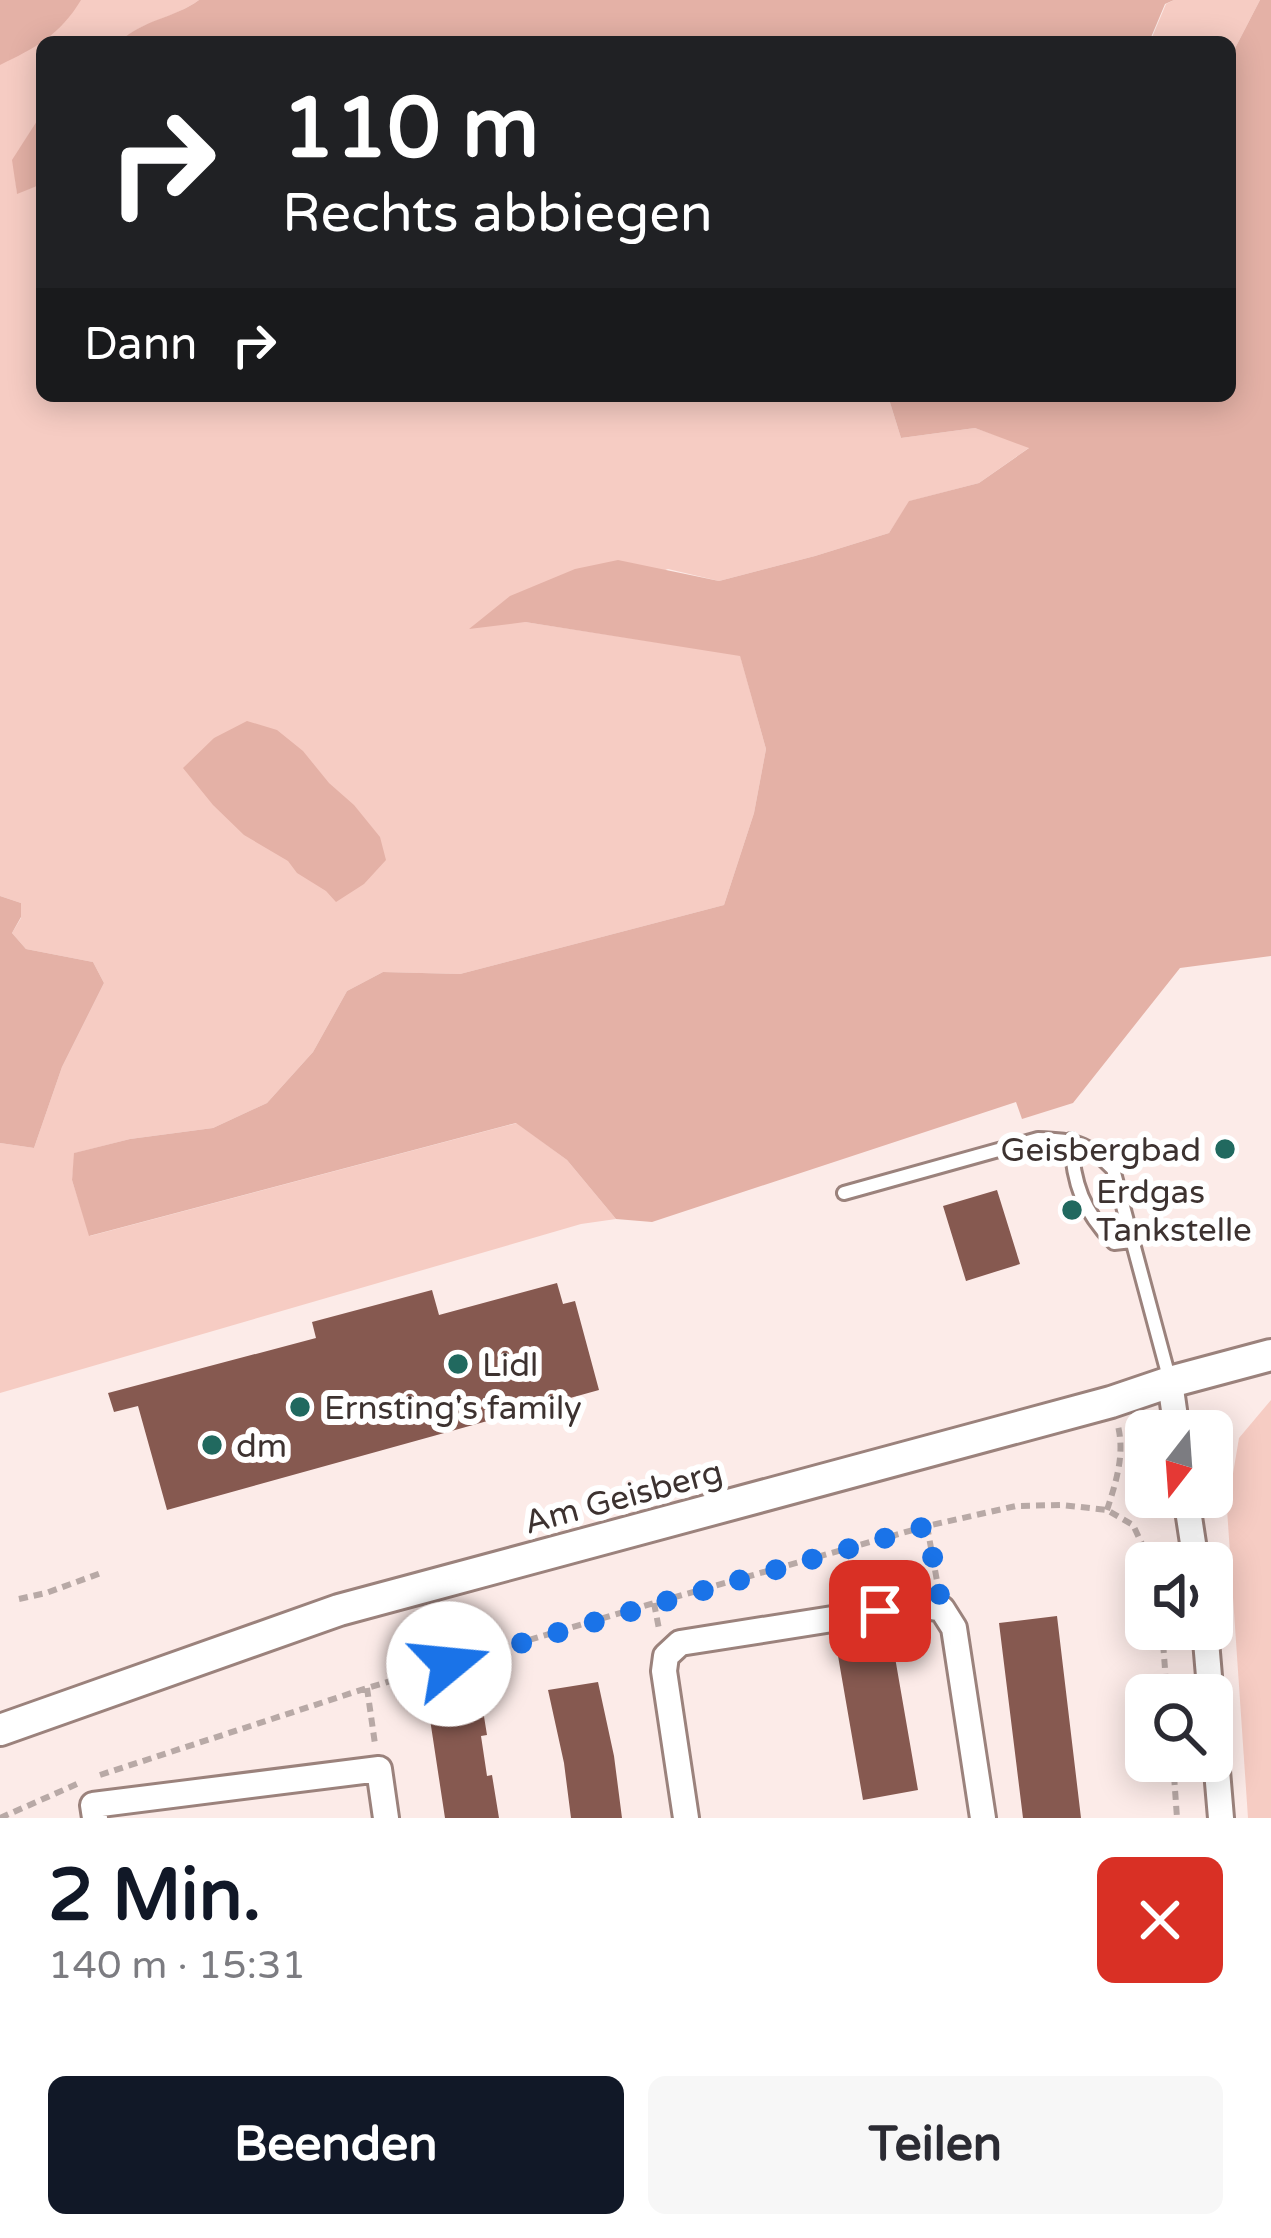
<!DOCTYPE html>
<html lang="de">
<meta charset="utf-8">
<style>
:root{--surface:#fff;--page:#f7f7f7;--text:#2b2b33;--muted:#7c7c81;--accent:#111827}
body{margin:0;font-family:"Varela Round",sans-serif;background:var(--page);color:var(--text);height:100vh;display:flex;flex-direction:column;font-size:45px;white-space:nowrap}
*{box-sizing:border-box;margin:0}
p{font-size:39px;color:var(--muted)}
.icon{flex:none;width:66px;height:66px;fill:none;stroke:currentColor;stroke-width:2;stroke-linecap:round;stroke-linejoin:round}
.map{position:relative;height:1818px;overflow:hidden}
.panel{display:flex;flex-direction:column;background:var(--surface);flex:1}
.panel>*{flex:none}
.banner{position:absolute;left:36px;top:36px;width:1200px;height:366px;border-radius:18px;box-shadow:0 6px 30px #0003;background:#202124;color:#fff;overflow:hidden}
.needle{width:78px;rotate:197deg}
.controls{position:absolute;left:1125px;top:1410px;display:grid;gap:24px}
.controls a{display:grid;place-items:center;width:108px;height:108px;border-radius:18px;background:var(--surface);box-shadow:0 6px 30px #0003;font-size:60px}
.pin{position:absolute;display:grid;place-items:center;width:102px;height:102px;color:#fff;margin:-51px;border-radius:24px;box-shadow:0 6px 18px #0006}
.me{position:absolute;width:132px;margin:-66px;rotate:73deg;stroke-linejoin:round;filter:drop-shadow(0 0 9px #0008)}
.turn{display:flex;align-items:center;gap:42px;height:252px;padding:0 48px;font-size:54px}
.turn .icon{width:156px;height:156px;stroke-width:2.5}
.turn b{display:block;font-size:84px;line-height:102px}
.then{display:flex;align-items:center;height:114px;padding:0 48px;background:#0003;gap:24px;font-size:45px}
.round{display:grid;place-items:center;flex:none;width:126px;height:126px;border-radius:18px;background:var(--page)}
.summary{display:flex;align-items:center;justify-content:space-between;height:204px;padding:0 48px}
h1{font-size:72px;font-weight:800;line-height:90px;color:var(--accent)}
.cta{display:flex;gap:24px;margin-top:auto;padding:24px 48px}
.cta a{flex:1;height:138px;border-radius:18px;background:var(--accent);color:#fff;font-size:48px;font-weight:800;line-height:138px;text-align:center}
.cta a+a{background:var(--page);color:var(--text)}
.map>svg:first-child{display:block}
.green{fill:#f6ccc3}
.forest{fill:#e4b1a6}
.building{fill:#865950}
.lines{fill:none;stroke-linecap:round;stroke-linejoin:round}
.service-casing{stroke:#9b827c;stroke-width:18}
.minor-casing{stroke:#9b827c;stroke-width:30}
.tertiary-casing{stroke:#9b827c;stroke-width:36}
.path{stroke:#b8a9a6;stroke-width:6;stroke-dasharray:9 6;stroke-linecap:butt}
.service{stroke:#fff;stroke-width:12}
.minor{stroke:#fff;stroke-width:24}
.tertiary{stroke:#fff;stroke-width:30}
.route{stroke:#1a73e8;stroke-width:21;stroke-dasharray:0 37.8}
.poi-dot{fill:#21695f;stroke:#fff;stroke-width:4.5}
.labels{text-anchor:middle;stroke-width:12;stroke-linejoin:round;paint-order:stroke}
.poi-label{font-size:33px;fill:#3d3230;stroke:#fff;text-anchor:start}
.street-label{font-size:33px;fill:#3d3230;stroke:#fff}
</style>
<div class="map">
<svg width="1271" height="1818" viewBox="0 0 1271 1818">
<rect width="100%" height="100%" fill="#fcebe8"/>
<path class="green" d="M0 0H199C175 18 141 21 120 42H42V113L13 160 17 193 42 184V396H888L901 438 975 428 1030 447 979 483 910 501 889 533 815 556 719 581 668 569 525 622 740 655 766 749 754 813 724 905 460 974 383 972 347 991 313 1052 267 1103 213 1128 130 1139 75 1153 72 1180 90 1236 517 1123 567 1160 616 1219 581 1224 0 1393V1143L34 1148 62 1067 104 983 93 962 26 949 12 933 21 918V903L0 896Z
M1174 0H1260L1230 58V42H1150L1166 4Z
M1271 1400V1818H1248L1227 1509 1239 1438Z"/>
<path class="forest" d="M0 0H81C60 35 35 48 0 65Z
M199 0H1174L1165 4 1149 42H120C141 20 175 18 199 0Z
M1260 0H1271V956L1180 968 1073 1103 1022 1119 1016 1102 652 1222 616 1219 567 1160 516 1123 89 1236 72 1180 74 1153 130 1139 213 1128 267 1103 313 1052 347 991 383 972 460 974 724 905 754 813 766 749 740 656 525 622 469 629 510 596 575 569 618 560 719 581 815 556 889 533 909 501 979 483 1029 448 975 428 901 438 888 396H1230V58Z
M42 113V184L17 194 12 160Z
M247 721 277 730 303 751 329 783 354 805 380 837 386 860 364 884 336 902 326 891 297 873 288 861 244 835 213 805 183 768 214 738Z
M0 896 21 903V917L12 933 26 949 93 962 104 983 62 1067 34 1148 0 1143Z"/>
<path class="building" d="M997 1190 1020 1264 966 1281 943 1206Z
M557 1283 563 1304 575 1301 599 1390 167 1510 138 1406 114 1412 108 1393 316 1338 312 1322 432 1290 439 1315Z
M1057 1616 1081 1818H1023L999 1623Z
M892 1640 918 1790 863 1800 837 1650Z
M598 1682 614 1756 622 1818H571L564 1763 548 1690Z
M481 1698 487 1735 481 1736 487 1776 492 1775 499 1818H445L428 1706Z"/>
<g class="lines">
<defs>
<path id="service" d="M1071 1140C1073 1184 1083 1211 1114 1243L1132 1241
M844 1193 1038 1139C1074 1140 1087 1142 1113 1169L1170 1381"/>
<path id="minor" d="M1170 1382 1177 1431
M1186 1497 1196 1563
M1205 1629 1221 1818
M95 1818 93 1805 379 1769 386 1818
M686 1818 664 1671 666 1656 680 1643 921 1605 942 1609 954 1628 983 1818"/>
<path id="tertiary" d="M0 1730 339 1610 1111 1402 1170 1382 1271 1355"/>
</defs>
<use href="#service" class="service-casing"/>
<use href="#minor" class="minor-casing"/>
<use href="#tertiary" class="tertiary-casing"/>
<path class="path" d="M1107 1510C1116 1482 1125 1455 1118 1426
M927 1526 937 1581
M19 1599 46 1593 101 1573
M654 1603 659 1629
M1162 1629 1167 1695
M367 1688 375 1744
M1173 1761 1177 1818
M100 1775 367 1688 654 1603 927 1526 1016 1506 1062 1505 1107 1510 1133 1525 1151 1563
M0 1818 77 1784"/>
<use href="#service" class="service"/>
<use href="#minor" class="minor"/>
<use href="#tertiary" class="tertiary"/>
</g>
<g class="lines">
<path class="route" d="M449 1664 927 1526 942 1609 921 1605 880 1611"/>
</g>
<g class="poi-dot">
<circle cx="1225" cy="1149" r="12"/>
<circle cx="1072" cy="1210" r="12"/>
<circle cx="458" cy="1364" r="12"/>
<circle cx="300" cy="1407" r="12"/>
<circle cx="212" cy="1445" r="12"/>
</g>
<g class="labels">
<g class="poi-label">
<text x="1201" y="1161" text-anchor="end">Geisbergbad</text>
<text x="1096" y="1203">Erdgas<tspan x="1096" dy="38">Tankstelle</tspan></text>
<text x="482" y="1376">Lidl</text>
<text x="324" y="1419">Ernsting's family</text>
<text x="236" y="1457">dm</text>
</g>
<g class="street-label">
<text transform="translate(623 1496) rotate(-15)" y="12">Am Geisberg</text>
</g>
</g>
</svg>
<div class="controls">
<a><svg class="needle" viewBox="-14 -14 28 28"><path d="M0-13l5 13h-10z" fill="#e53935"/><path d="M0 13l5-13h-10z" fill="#7c7c81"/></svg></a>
<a><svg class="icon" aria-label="sound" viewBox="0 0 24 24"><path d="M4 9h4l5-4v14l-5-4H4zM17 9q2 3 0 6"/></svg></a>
<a><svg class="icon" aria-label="search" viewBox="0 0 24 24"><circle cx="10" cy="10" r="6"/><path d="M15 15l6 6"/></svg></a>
</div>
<div class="pin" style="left:880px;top:1611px;background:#d93025"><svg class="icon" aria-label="arrive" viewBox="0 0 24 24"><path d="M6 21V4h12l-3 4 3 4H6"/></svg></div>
<svg class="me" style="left:449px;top:1664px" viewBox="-20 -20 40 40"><circle r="19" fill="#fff"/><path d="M0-13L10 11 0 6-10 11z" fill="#1a73e8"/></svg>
<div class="banner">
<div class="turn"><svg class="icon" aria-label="right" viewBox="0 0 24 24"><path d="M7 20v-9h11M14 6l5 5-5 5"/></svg><div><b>110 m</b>Rechts abbiegen</div></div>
<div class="then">Dann<svg class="icon" aria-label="right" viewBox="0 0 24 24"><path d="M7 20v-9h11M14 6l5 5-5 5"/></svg></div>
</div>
</div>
<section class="panel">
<div class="summary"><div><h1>2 Min.</h1><p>140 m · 15:31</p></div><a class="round" style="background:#d93025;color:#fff"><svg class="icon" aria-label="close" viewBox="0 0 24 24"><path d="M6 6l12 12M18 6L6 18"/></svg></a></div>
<div class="cta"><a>Beenden</a><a>Teilen</a></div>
</section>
